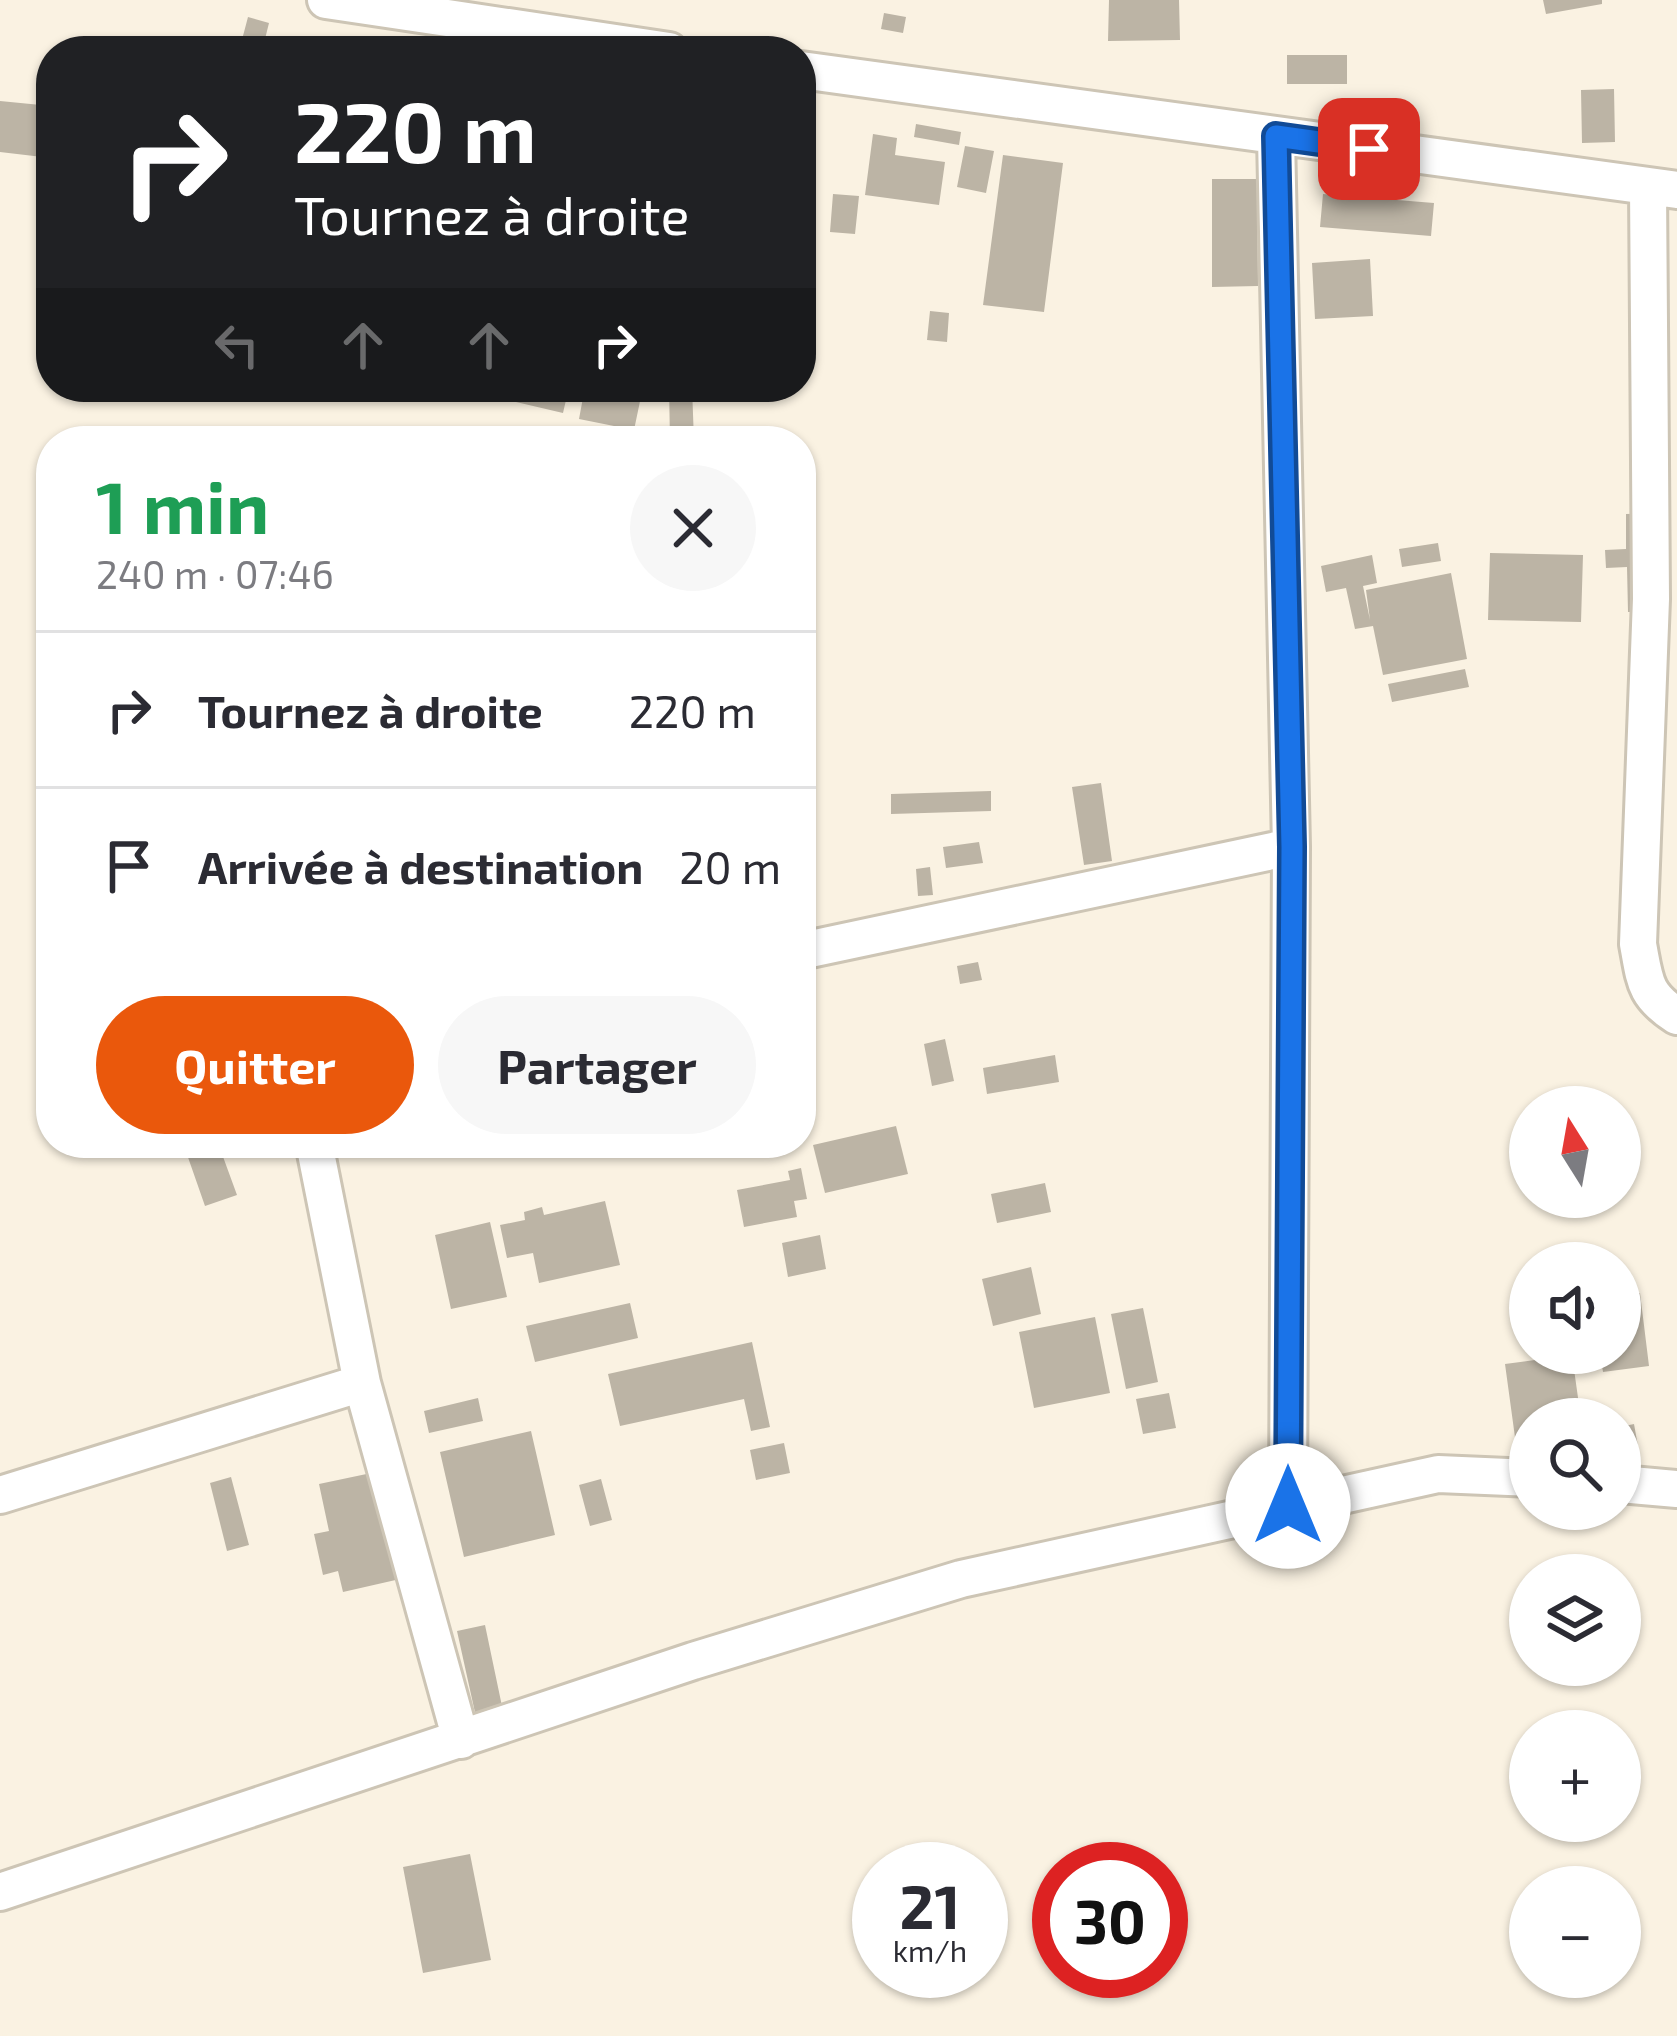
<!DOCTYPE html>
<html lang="fr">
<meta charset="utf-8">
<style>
:root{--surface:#fff;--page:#f7f7f7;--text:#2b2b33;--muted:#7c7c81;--line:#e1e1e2;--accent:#ea580c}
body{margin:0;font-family:"Exo 2",sans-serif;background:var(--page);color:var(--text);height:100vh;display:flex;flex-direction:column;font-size:45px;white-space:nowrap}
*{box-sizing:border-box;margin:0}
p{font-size:39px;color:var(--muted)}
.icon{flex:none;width:66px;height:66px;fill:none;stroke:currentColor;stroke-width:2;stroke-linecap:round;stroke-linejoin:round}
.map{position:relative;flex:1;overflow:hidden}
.sheet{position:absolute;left:36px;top:426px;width:780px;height:732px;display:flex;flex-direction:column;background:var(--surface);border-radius:48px;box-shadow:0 3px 9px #0004}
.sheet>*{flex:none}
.banner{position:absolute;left:36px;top:36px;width:780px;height:366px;border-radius:48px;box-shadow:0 3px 9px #0004;background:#202124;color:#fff;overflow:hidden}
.needle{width:78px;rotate:349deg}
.buttons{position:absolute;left:1509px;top:1086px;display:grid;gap:24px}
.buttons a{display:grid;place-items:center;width:132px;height:132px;border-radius:50%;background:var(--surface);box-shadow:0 3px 9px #0004;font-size:60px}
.speed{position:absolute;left:852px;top:1842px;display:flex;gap:24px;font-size:60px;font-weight:700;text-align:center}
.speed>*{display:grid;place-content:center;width:156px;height:156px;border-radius:50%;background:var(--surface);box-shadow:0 3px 9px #0004;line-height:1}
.speed small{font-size:30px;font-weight:400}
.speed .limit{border:18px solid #d22;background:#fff;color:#111}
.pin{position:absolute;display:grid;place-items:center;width:102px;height:102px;color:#fff;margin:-51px;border-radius:24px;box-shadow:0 6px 18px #0006}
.me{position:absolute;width:132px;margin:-66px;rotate:0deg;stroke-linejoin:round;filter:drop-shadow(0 0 9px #0008)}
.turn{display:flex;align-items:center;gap:42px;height:252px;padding:0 60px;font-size:54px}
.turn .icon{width:156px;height:156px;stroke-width:2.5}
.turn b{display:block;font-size:84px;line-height:102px}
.lanes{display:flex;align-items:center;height:114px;padding:0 60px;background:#0003;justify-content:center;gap:60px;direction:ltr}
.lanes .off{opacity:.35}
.round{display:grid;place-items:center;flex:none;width:126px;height:126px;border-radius:63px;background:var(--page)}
.head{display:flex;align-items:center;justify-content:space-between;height:204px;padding:0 60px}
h1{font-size:72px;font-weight:700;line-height:90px;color:#1e9e55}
.action{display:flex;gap:24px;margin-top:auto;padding:24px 60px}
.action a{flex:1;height:138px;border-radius:72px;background:var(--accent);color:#fff;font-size:48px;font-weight:700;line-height:138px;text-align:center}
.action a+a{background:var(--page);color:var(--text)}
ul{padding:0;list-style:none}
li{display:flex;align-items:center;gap:36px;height:156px;padding:0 60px;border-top:3px solid var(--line)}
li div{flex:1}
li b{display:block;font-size:45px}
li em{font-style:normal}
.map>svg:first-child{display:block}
.building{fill:#bcb4a5}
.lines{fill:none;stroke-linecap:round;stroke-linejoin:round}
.minor-casing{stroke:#cdc5b5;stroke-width:42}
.minor{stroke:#fff;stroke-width:36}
.route-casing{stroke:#114b97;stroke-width:30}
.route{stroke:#1a73e8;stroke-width:21}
</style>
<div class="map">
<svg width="1677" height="2036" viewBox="0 0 1677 2036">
<rect width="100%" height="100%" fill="#faf2e2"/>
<path class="building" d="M1109 0H1179L1180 40 1108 41Z
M1543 0H1602V4L1546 14Z
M884 13 906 17 903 33 881 29Z
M248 17 269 23 262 51H239Z
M1287 55H1347V84H1287Z
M1614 89 1615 142 1582 143 1581 90Z
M0 101 51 106V158L0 152Z
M916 124 961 132 959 145 914 137Z
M873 134 897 138 895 155 945 162 939 205 865 195Z
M965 146 994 151 986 193 957 187Z
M1003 155 1063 163 1044 312 983 305Z
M1212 179H1257L1258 286 1212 287Z
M833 194 859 196 855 234 830 232Z
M1323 194 1434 203 1431 236 1320 227Z
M1370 259 1373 316 1315 319 1312 263Z
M930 311 949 313 947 342 927 340Z
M519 387H569L563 413 516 402Z
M585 387H643L634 430 579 419Z
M669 387H692L694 441H670Z
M1657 513 1659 612H1628L1627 567 1606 568 1605 550 1626 549V514Z
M1438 543 1441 561 1402 567 1399 549Z
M1490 553 1583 555 1581 622 1488 620Z
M1372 555 1377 583 1363 586 1370 620 1366 590 1451 573 1467 659 1383 675 1373 626 1355 629 1346 588 1326 592 1321 566Z
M1465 669 1469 687 1392 702 1388 684Z
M1101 783 1112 861 1084 865 1072 787Z
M991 791V811L891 814V794Z
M979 842 983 863 946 868 943 847Z
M930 867 933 895 918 896 916 869Z
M978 962 982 980 960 984 957 966Z
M945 1039 954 1081 932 1086 924 1044Z
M1055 1055 1059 1082 987 1094 983 1068Z
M896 1126 908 1174 825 1193 813 1145Z
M183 1143H218L237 1195 205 1206Z
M801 1168 807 1199 794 1201 797 1217 744 1227 737 1190 790 1180 788 1171Z
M1045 1183 1051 1212 997 1223 991 1194Z
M605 1201 620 1265 539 1283 533 1253 507 1258 500 1225 525 1220 524 1212 542 1207 544 1215Z
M490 1222 507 1297 451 1309 435 1235Z
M820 1235 826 1269 788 1277 782 1243Z
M1031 1267 1041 1314 993 1326 982 1279Z
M1640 1293 1649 1366 1603 1372 1600 1353H1620V1296Z
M630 1303 638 1338 535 1362 526 1326Z
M1143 1308 1158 1382 1126 1389 1111 1314Z
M1095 1317 1110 1393 1034 1408 1019 1332Z
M752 1342 770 1427 751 1431 744 1399 620 1426 608 1374Z
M1572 1355 1581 1419H1530V1450L1517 1452 1505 1364Z
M1169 1393 1176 1428 1143 1434 1136 1399Z
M478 1398 483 1421 429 1433 424 1411Z
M1634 1424 1638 1446 1620 1449V1427Z
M531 1431 555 1535 464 1557 440 1452Z
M784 1443 790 1473 756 1480 750 1450Z
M376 1472 400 1579 343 1592 338 1571 323 1575 314 1534 329 1531 319 1484Z
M231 1477 249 1545 227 1551 210 1483Z
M601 1479 612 1520 590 1526 579 1485Z
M485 1625 503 1711 476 1717 457 1631Z
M470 1854 491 1960 423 1973 403 1867Z"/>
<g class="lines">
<defs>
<path id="minor" d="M326 0 669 51
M801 70 1677 190
M1276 137 1291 847 1288 1506
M1648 187 1651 599 1638 944C1645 981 1644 995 1677 1016
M801 951 1291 847
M314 1143 362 1383 461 1740
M1620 1484 1677 1489
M0 1495 362 1383
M0 1892 693 1661 961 1579 1438 1474 1530 1478"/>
</defs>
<use href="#minor" class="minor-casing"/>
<use href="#minor" class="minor"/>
</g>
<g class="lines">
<defs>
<path id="route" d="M1288 1506 1292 847 1276 136 1369 149"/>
</defs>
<use href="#route" class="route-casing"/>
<use href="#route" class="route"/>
</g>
</svg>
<div class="buttons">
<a><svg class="needle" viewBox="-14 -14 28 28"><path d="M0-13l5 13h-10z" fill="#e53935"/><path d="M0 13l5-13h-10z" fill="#7c7c81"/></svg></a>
<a><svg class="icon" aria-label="sound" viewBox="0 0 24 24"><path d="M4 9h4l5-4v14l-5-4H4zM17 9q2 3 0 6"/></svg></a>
<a><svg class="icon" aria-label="search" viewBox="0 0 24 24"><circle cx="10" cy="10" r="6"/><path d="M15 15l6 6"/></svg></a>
<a><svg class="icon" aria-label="layers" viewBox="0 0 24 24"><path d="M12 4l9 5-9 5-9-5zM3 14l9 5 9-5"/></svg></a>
<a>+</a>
<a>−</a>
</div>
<div class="speed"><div>21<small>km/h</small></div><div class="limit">30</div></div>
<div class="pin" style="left:1369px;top:149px;background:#d93025"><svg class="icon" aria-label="arrive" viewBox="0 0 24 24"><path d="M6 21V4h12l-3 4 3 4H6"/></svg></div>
<svg class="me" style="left:1288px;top:1506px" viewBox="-20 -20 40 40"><circle r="19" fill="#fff"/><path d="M0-13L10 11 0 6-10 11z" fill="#1a73e8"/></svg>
<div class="banner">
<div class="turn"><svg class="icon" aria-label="right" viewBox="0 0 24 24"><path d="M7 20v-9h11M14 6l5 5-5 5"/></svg><div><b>220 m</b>Tournez à droite</div></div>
<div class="lanes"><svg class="icon off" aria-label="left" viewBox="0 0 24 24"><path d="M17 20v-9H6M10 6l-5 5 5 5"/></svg><svg class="icon off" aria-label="ahead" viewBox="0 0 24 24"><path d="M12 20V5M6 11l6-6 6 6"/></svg><svg class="icon off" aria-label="ahead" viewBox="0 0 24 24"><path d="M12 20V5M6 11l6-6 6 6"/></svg><svg class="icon" aria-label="right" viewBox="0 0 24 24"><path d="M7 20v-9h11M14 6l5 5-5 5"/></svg></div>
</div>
<section class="sheet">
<div class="head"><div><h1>1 min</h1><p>240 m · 07:46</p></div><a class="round"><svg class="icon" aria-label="close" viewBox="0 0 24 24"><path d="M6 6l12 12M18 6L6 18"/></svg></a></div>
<ul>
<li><svg class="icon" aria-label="right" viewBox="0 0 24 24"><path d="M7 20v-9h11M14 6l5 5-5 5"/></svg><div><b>Tournez à droite</b></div><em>220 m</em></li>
<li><svg class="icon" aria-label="arrive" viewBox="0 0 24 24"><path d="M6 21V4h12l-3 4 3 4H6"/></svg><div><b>Arrivée à destination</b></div><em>20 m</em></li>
</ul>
<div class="action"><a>Quitter</a><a>Partager</a></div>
</section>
</div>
